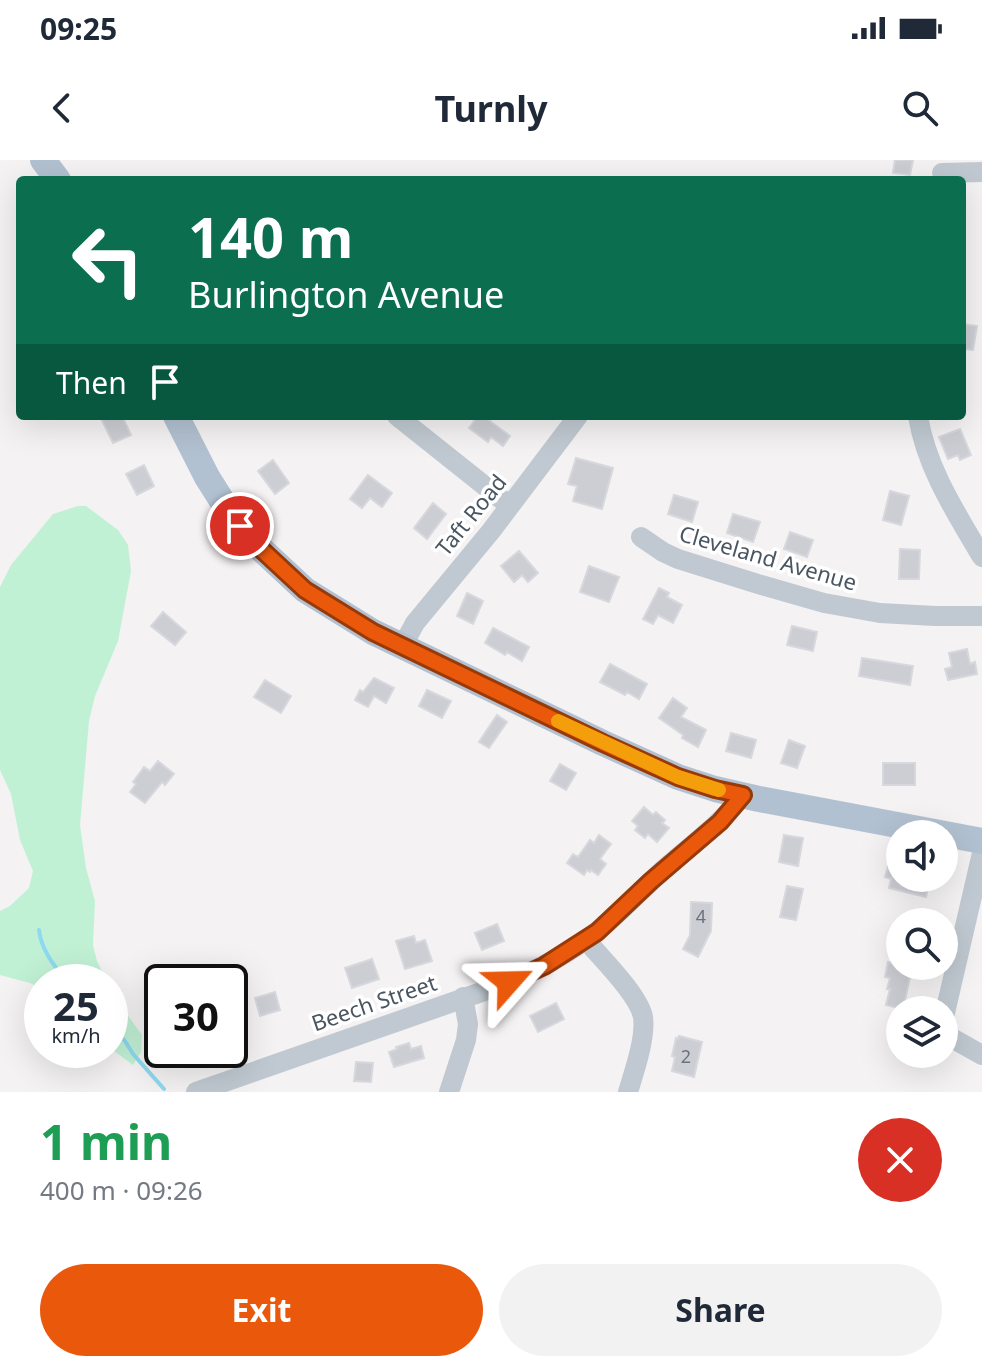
<!DOCTYPE html>
<meta charset="utf-8">
<style>
:root{--surface:#fff;--page:#f2f2f3;--text:#1f2937;--muted:#747a83;--accent:#ea580c}
body{margin:0;font-family:"Noto Sans",sans-serif;background:var(--page);color:var(--text);height:100vh;display:flex;flex-direction:column;font-size:30px;white-space:nowrap}
*{box-sizing:border-box;margin:0}
p{font-size:26px;color:var(--muted)}
.icon{flex:none;width:44px;height:44px;fill:none;stroke:currentColor;stroke-width:2;stroke-linecap:round;stroke-linejoin:round}
.map{position:relative;height:932px;overflow:hidden}
.panel{display:flex;flex-direction:column;background:var(--surface);flex:1}
.panel>*{flex:none}
.hud{position:absolute;left:16px;top:16px;width:950px;height:244px;border-radius:8px;box-shadow:0 8px 32px #0002;background:#0b6e4f;color:#fff;overflow:hidden}
.tools{position:absolute;left:886px;top:660px;display:grid;gap:16px}
.tools a{display:grid;place-items:center;width:72px;height:72px;border-radius:50%;background:var(--surface);box-shadow:0 8px 32px #0002;font-size:40px}
.speed{position:absolute;left:24px;top:804px;display:flex;gap:16px;font-size:40px;font-weight:700;text-align:center}
.speed>*{display:grid;place-content:center;width:104px;height:104px;border-radius:50%;background:var(--surface);box-shadow:0 8px 32px #0002;line-height:1}
.speed small{font-size:20px;font-weight:400}
.speed .limit{border:4px solid #111;border-radius:12px;background:#fff;color:#111}
.pin{position:absolute;display:grid;place-items:center;width:68px;height:68px;color:#fff;margin:-34px;border:4px solid #fff;border-radius:50%;box-shadow:0 2px 8px #0007}
.me{position:absolute;width:88px;margin:-44px;rotate:65deg;stroke-linejoin:round;filter:drop-shadow(0 0 6px #0008)}
.turn{display:flex;align-items:center;gap:28px;height:168px;padding:0 40px;font-size:36px}
.turn .icon{width:104px;height:104px;stroke-width:2.5}
.turn b{display:block;font-size:56px;line-height:68px}
.then{display:flex;align-items:center;height:76px;padding:0 40px;background:#0003;gap:16px;font-size:30px}
.round{display:grid;place-items:center;flex:none;width:84px;height:84px;border-radius:42px;background:var(--page)}
.summary{display:flex;align-items:center;justify-content:space-between;height:136px;padding:0 40px}
h1{font-size:48px;font-weight:700;line-height:60px;color:#1e9e55}
.button{display:flex;gap:16px;margin-top:auto;padding:16px 40px}
.button a{flex:1;height:92px;border-radius:48px;background:var(--accent);color:#fff;font-size:32px;font-weight:700;line-height:92px;text-align:center}
.button a+a{background:var(--page);color:var(--text)}
.status{display:flex;justify-content:space-between;align-items:center;height:56px;padding:0 40px;background:var(--surface);direction:ltr}
.status svg{height:22px;fill:currentColor}
header{display:flex;justify-content:space-between;align-items:center;height:104px;padding:0 40px;background:var(--surface);font-size:36px;font-weight:700}
.map>svg:first-child{display:block}
.green{fill:#c1f1d5}
.lines{fill:none;stroke-linecap:round;stroke-linejoin:round}
.stream{stroke:#8ed9ef;stroke-width:4}
.building{fill:#ccced4;stroke:#d6d8dd;stroke-width:2}
.minor{stroke:#c0c9d1;stroke-width:20}
.major{stroke:#b2c1d1;stroke-width:26}
.route-casing{stroke:#983908;stroke-width:20}
.route{stroke:#ea580c;stroke-width:14}
.slow{stroke:#f59e0b;stroke-width:14}
.labels{text-anchor:middle;stroke-width:7;stroke-linejoin:round;paint-order:stroke}
.number-label{font-size:18px;fill:#6a737d}
.street-label{font-size:22px;fill:#495560;stroke:#fff}
</style>
<div class="status"><b>09:25</b><svg viewBox="0 0 49 12"><path d="M0 12V9h3v3zM5 12V6h3v6zM10 12V3h3v9zM15 12V0h3v12zM26 1h20v11H26zM47 4h2v5h-2z"/></svg></div>
<header><svg class="icon" aria-label="back" viewBox="0 0 24 24"><path d="M15 5l-7 7 7 7"/></svg>Turnly<svg class="icon" aria-label="search" viewBox="0 0 24 24"><circle cx="10" cy="10" r="6"/><path d="M15 15l6 6"/></svg></header>
<div class="map">
<svg width="982" height="932" viewBox="0 0 982 932">
<rect width="100%" height="100%" fill="#f4f2f2"/>
<path class="green" d="M78 346H86L118 370 128 385 131 411 118 481 95 536 89 561 80 665 86 708 95 741 93 785 97 801 107 822H42V829L30 823 0 815V751L10 746 29 728 33 711 20 680 11 634 0 610V427L11 405 53 354Z
M110 828 115 838 142 875 141 892 133 905 110 888Z"/>
<g class="lines">
<path class="stream" d="M39 770C41 789 55 808 68 822
M110 865 125 881 133 894 164 929"/>
</g>
<path class="building" d="M895 0H913L910 15 893 13Z
M962 164 977 166 973 190 962 189Z
M100 256H122L131 275 113 283Z
M478 256H483L510 276 503 286 491 277 488 282 469 268Z
M960 269 971 295 960 300 958 295 948 299 939 277Z
M576 298 613 308 602 349 573 341 577 326 568 324Z
M273 300 289 323 275 334 258 311Z
M144 305 154 326 137 335 126 314Z
M368 315 392 333 382 347 370 338 362 348 350 339Z
M890 331 909 336 901 365 883 360Z
M674 335 698 342 692 362 668 354Z
M433 343 446 354 427 379 414 368Z
M733 354 760 362 753 382 727 373Z
M790 372 813 380 807 397 784 389Z
M900 389 920 390 919 419H899Z
M519 391 538 413 528 422 522 415 514 422 501 406Z
M589 406 619 417 609 442 580 432Z
M659 428 669 433 667 437 682 445 673 463 658 455 653 464 643 459Z
M467 433 483 441 473 464 457 456Z
M163 452 186 472 175 485 151 466Z
M792 466 817 472 813 491 787 485Z
M493 468 529 487 522 501 507 492 505 495 485 483Z
M967 489 970 504 975 502 977 514 948 520 945 509 952 507 949 493Z
M862 498 913 506 910 525 859 516Z
M610 504 647 524 639 539 627 532 625 535 600 522Z
M374 518 394 528 386 543 374 536 368 547 355 540 360 530 363 532Z
M265 520 291 536 281 553 254 537Z
M427 530 451 541 442 558 419 546Z
M673 538 687 548 681 557 706 570 698 587 682 578 683 575 659 558Z
M497 555 507 562 489 588 479 582Z
M731 573 756 580 751 598 726 591Z
M789 580 805 586 797 608 781 603Z
M158 601 174 614 165 625 162 622 145 643 130 632 136 624 133 622 144 607 150 611Z
M883 603H915V625H883Z
M560 604 576 613 566 630 550 621Z
M644 647 653 655 656 652 665 660 662 663 669 668 657 682 648 674 645 678 635 670 638 666 632 661Z
M599 675 611 684 600 699 606 704 598 715 591 710 590 712 587 710 584 715 567 703 573 694 578 697 590 680 594 683Z
M784 675 803 678 798 706 779 702Z
M888 706 900 710V718H919L918 721 929 723 926 737 889 728 891 719 885 717Z
M787 726 803 729 796 760 780 757Z
M691 742 712 743 711 771 698 797 683 789 690 775Z
M497 764 504 781 482 790 475 773Z
M414 776 416 783 425 780 432 801 405 809 396 781Z
M372 799 379 819 352 828 345 808Z
M888 802 912 808 903 849 886 845 890 829H887L890 818 885 817Z
M275 832 280 850 260 856 255 838Z
M556 843 564 859 538 872 530 856Z
M679 876 702 882 694 917 672 911 675 897 672 896 676 878 678 879Z
M409 883 411 889 421 886 424 898 394 907 389 892 397 889 396 887Z
M356 902 373 903 371 922 354 921Z"/>
<g class="lines">
<path class="minor" d="M942 13 982 12
M397 256 510 346
M918 256C926 307 956 353 982 397
M641 377 663 392 678 399 758 424 824 443 880 453 935 456H982
M403 485 415 463 491 371 578 256
M586 780C601 798 639 835 643 857 646 878 634 912 628 932
M944 857 982 693
M944 871 950 877 982 895
M196 932 493 828C530 814 564 797 595 773 619 754 640 731 663 710 690 686 720 665 743 635
M449 932 466 880 468 864 463 837"/>
<path class="major" d="M43 0 58 20
M176 256 207 317 224 344 262 390 305 430 373 472 603 583 678 617 715 629 759 639 982 681"/>
</g>
<g class="lines">
<defs>
<path id="route" d="M240 366 262 390 305 430 373 472 603 583 678 617 715 629 743 635 720 662 651 721 597 772 544 806 509 822"/>
</defs>
<use href="#route" class="route-casing"/>
<use href="#route" class="route"/>
<path class="slow" d="M558 561 678 617 719 630"/>
</g>
<g class="labels">
<g class="number-label">
<text x="701" y="763">4</text>
<text x="686" y="903">2</text>
</g>
<g class="street-label">
<text transform="translate(471 355) rotate(-51)" y="8">Taft Road</text>
<text transform="translate(768 398) rotate(16)" y="8">Cleveland Avenue</text>
<text transform="translate(374 843) rotate(-19)" y="8">Beech Street</text>
</g>
</g>
</svg>
<div class="tools">
<a><svg class="icon" aria-label="sound" viewBox="0 0 24 24"><path d="M4 9h4l5-4v14l-5-4H4zM17 9q2 3 0 6"/></svg></a>
<a><svg class="icon" aria-label="search" viewBox="0 0 24 24"><circle cx="10" cy="10" r="6"/><path d="M15 15l6 6"/></svg></a>
<a><svg class="icon" aria-label="layers" viewBox="0 0 24 24"><path d="M12 4l9 5-9 5-9-5zM3 14l9 5 9-5"/></svg></a>
</div>
<div class="speed"><div>25<small>km/h</small></div><div class="limit">30</div></div>
<div class="pin" style="left:240px;top:366px;background:#d93025"><svg class="icon" aria-label="arrive" viewBox="0 0 24 24"><path d="M6 21V4h12l-3 4 3 4H6"/></svg></div>
<svg class="me" style="left:509px;top:822px" viewBox="-20 -20 40 40"><path d="M0-17L14 15 0 8-14 15z" fill="#ea580c" stroke="#fff" stroke-width="4"/></svg>
<div class="hud">
<div class="turn"><svg class="icon" aria-label="left" viewBox="0 0 24 24"><path d="M17 20v-9H6M10 6l-5 5 5 5"/></svg><div><b>140 m</b>Burlington Avenue</div></div>
<div class="then">Then<svg class="icon" aria-label="arrive" viewBox="0 0 24 24"><path d="M6 21V4h12l-3 4 3 4H6"/></svg></div>
</div>
</div>
<section class="panel">
<div class="summary"><div><h1>1 min</h1><p>400 m · 09:26</p></div><a class="round" style="background:#d93025;color:#fff"><svg class="icon" aria-label="close" viewBox="0 0 24 24"><path d="M6 6l12 12M18 6L6 18"/></svg></a></div>
<div class="button"><a>Exit</a><a>Share</a></div>
</section>
